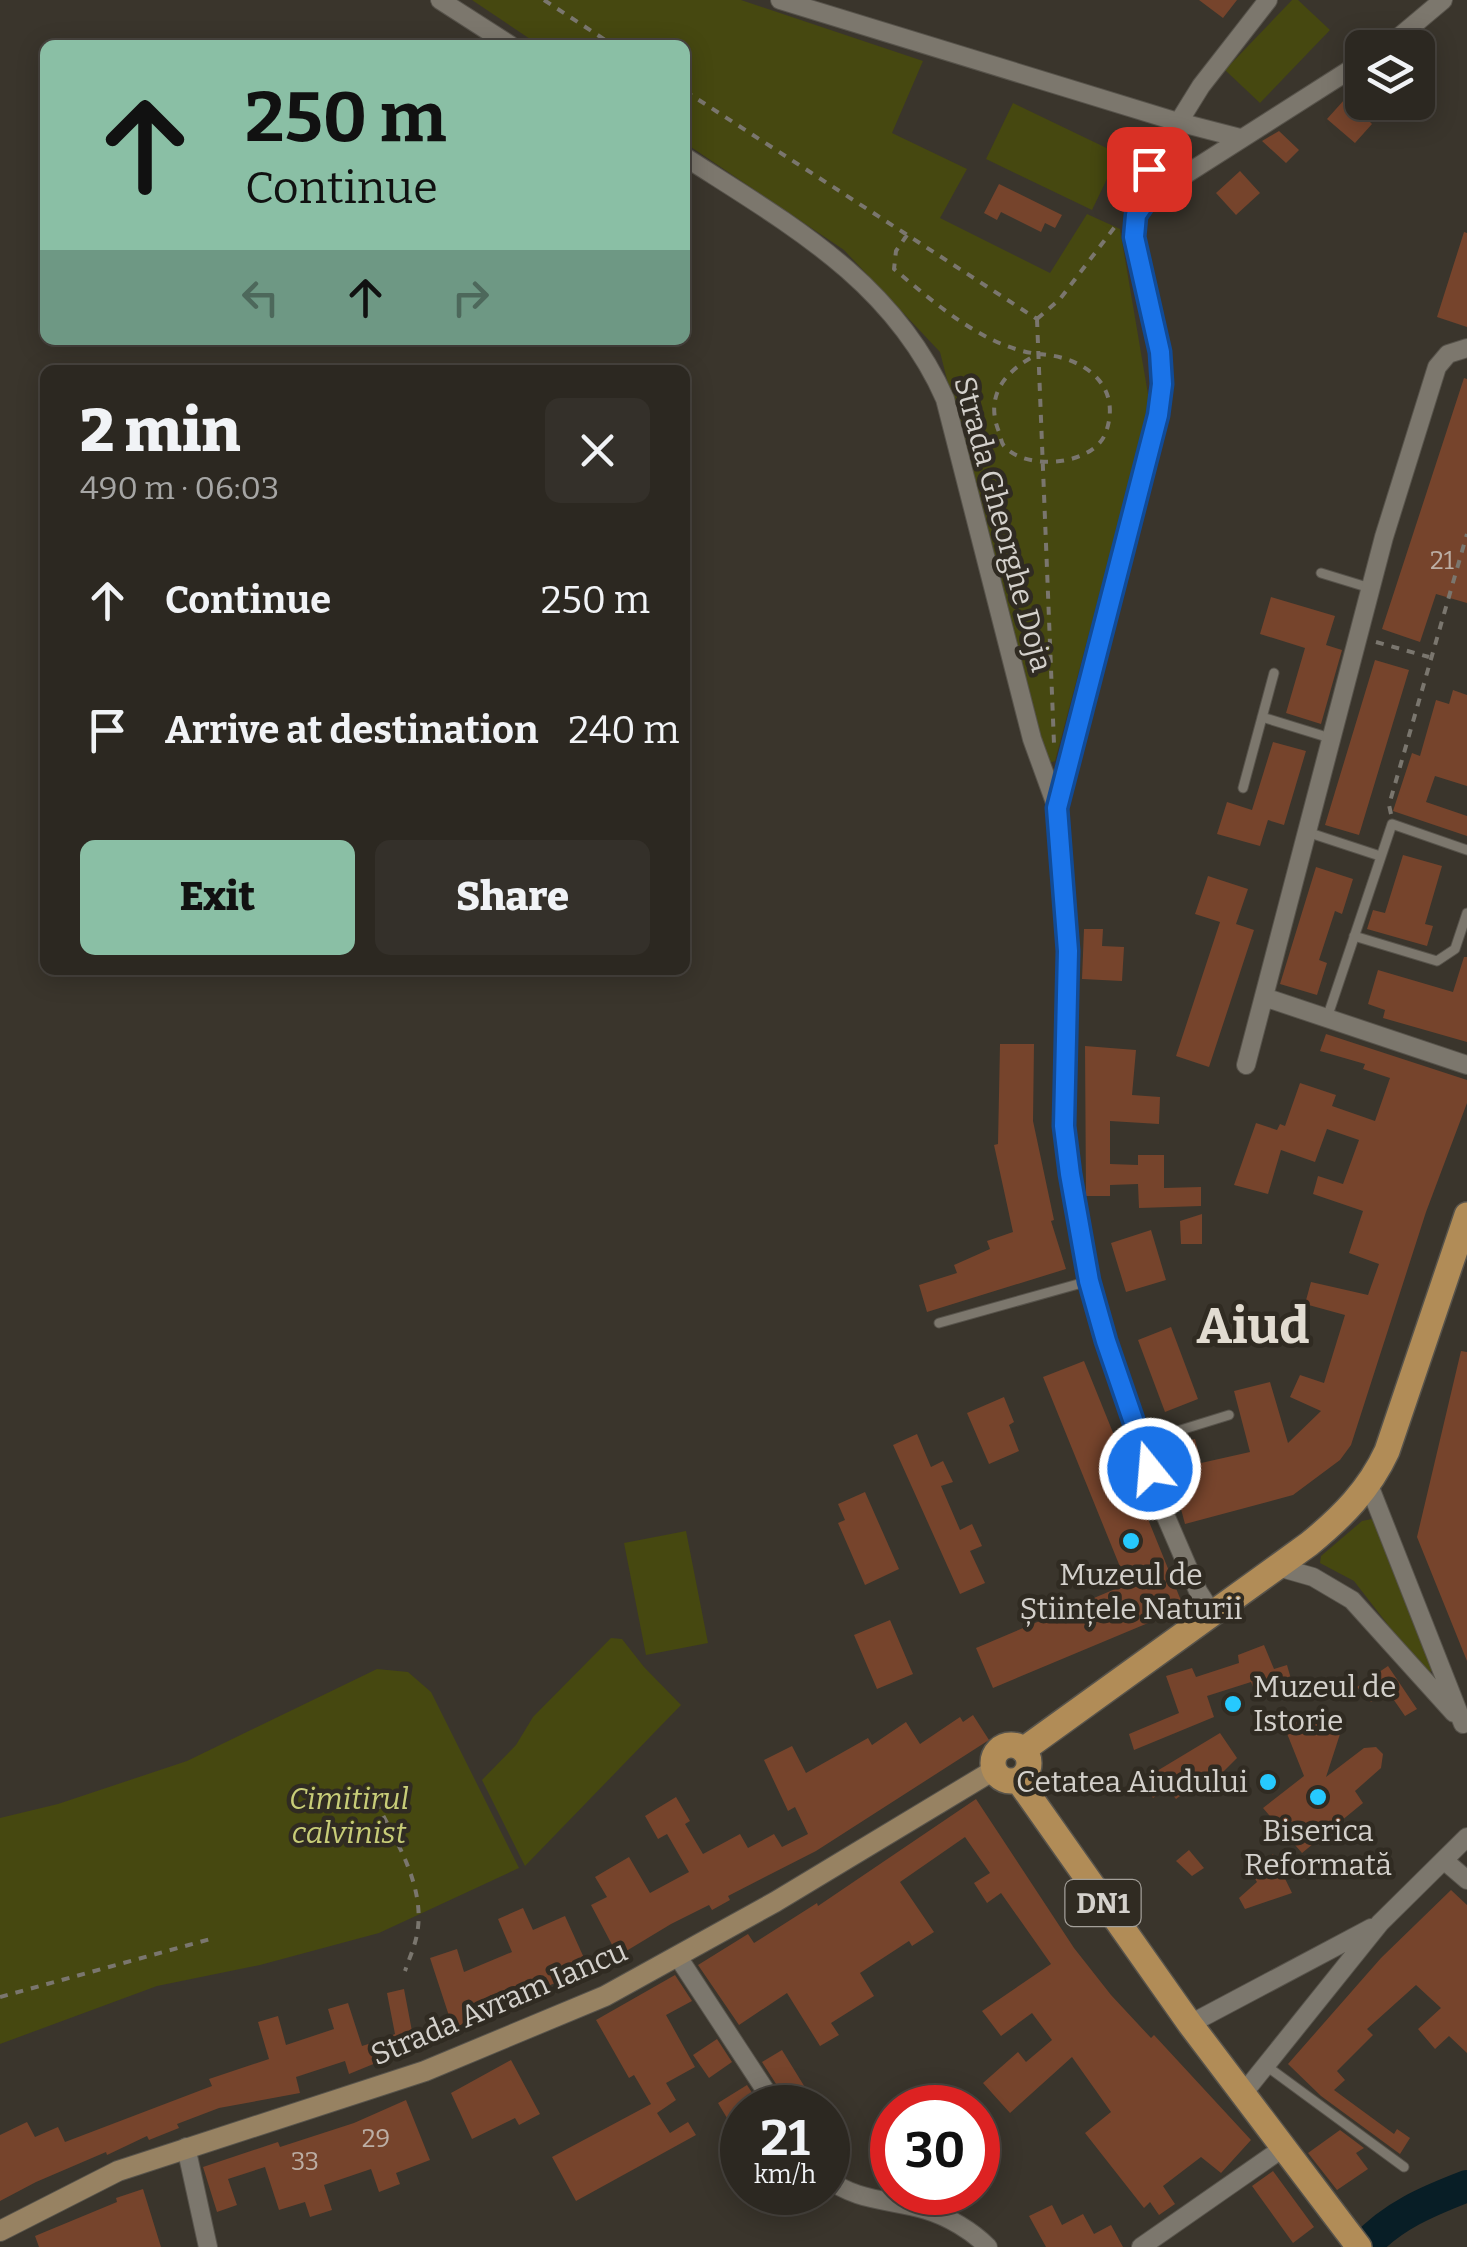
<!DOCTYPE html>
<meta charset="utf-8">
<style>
:root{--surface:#2c2821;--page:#34302a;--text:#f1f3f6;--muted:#a6a6a5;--line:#48443f;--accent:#8abfa5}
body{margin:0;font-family:Bitter,serif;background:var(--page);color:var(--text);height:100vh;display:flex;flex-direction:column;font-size:38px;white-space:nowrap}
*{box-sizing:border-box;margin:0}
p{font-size:32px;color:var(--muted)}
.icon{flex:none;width:55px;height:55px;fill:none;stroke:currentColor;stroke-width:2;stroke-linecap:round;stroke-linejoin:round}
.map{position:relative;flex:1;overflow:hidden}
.details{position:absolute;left:40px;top:365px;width:650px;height:610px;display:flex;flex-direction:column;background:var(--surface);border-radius:15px;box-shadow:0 5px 25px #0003,0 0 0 2px var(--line)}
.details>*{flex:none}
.banner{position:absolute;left:40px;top:40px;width:650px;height:305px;border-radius:15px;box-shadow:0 5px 25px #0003,0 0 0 2px var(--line);background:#8abfa5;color:#111;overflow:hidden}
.buttons{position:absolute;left:1345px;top:30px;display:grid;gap:20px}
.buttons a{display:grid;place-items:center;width:90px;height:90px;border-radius:15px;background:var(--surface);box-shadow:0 5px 25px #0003,0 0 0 2px var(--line);font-size:50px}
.speed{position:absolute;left:720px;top:2085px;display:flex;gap:20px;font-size:50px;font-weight:700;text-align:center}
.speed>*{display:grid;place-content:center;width:130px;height:130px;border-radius:50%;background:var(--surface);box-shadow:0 5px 25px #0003,0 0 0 2px var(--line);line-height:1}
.speed small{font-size:25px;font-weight:400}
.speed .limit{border:15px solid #d22;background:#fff;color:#111}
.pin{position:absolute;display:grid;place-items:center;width:85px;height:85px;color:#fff;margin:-42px;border-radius:20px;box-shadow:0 5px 15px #0006}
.me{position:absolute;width:110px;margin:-55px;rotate:343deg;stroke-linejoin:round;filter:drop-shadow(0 0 8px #0008)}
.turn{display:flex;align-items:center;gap:35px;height:210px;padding:0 40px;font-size:45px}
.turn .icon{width:130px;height:130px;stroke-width:2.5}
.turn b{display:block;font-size:70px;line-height:85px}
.lanes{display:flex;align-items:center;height:95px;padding:0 40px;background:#0003;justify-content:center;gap:50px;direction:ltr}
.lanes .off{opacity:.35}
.round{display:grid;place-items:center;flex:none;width:105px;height:105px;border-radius:15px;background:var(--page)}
.head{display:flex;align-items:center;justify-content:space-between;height:170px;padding:0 40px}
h1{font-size:60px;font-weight:800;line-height:75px}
.action{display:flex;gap:20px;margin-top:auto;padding:20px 40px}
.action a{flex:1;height:115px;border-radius:15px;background:var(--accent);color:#111;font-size:40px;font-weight:800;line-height:115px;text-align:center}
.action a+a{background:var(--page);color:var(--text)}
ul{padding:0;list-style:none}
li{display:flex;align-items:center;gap:30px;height:130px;padding:0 40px}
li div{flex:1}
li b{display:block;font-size:38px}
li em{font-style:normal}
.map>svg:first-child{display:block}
.green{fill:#464810}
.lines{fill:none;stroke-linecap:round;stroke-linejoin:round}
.river{stroke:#081e26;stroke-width:32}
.building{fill:#76442c}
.service-casing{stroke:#57534b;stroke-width:11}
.minor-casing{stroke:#57534b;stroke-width:20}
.secondary-casing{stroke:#57534b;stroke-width:22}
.primary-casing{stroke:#57534b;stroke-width:28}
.path{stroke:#7a766e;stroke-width:4;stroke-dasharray:8 8;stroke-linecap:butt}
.service{stroke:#7c776d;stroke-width:9}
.minor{stroke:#7c776d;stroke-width:18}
.secondary{stroke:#978262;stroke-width:20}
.primary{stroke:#b18c57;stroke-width:25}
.route-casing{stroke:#114b97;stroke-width:25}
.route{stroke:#1a73e8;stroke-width:18}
.poi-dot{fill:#26c9fe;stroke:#302b22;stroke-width:4}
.labels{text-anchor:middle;stroke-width:9;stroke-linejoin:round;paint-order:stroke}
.number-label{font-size:25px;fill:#bcaea4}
.shield{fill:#302b22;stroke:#a39f99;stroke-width:2.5}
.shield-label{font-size:28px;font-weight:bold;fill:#d4d1cc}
.street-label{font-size:30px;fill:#d4d1cc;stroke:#302b22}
.poi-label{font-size:30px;fill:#d4d1cc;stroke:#302b22}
.park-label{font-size:30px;font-style:italic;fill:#c8cd78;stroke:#302b22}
.town-label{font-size:50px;font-weight:bold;fill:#e2dcd1;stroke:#302b22}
</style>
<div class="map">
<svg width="1467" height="2247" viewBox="0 0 1467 2247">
<rect width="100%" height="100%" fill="#3a352c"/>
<path class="green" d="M472 0H741L923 61 892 133 967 169 940 218 1050 273 1087 214 1120 229 1150 406 1055 761 1045 765 940 352 844 250 685 143V45H539Z
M1292 0H1298L1330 30 1260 103 1225 70Z
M1013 103 1119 154 1092 210 986 159Z
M1372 1519 1378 1522 1437 1668 1426 1674 1354 1581 1320 1563 1321 1556 1362 1521Z
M686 1531 708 1643 646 1655 624 1543Z
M611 1638 622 1639 644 1667 681 1705 525 1866 482 1780 516 1745 533 1717Z
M377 1669 408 1672 431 1692 519 1868 379 1933 260 1965 157 1986 0 2044V1818L58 1804 187 1761Z"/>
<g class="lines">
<path class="river" d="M1364 2247C1392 2216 1428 2201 1467 2186"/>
</g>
<path class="building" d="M1199 0H1237L1223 18Z
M1418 43 1437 62 1418 83Z
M1362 80V102H1383L1368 120 1372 124 1355 143 1327 119Z
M1279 131 1299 150 1286 163 1262 141Z
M1240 171 1260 193 1236 215 1216 193Z
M999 184 1062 215 1055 228 1045 223 1041 232 1001 212 997 220 984 213Z
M1464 232 1467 233V327L1437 317Z
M1464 378 1467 379V603L1436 594 1420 642 1382 629Z
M1271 597 1335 616 1326 645 1342 650 1321 724 1286 713 1305 648 1260 634Z
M1375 660 1409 670 1359 835 1325 825Z
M1453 690 1467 695V786L1435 776 1426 802 1467 816V836L1393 811 1412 753 1420 756 1436 700 1449 704Z
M1273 742 1306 751 1284 825 1268 820 1260 846 1217 834 1227 802 1252 810Z
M1403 855 1442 866 1425 924 1433 926 1427 946 1367 929 1373 910 1385 913Z
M1316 867 1353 879 1342 914 1335 911 1319 960 1327 963 1317 995 1280 984Z
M1208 876 1248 889 1236 924 1254 930 1209 1067 1176 1056 1220 922 1195 914Z
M1084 929H1103L1102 946 1124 947 1122 981 1082 979Z
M1464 957H1467V1042L1383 1018 1385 1010 1368 1004 1378 970 1453 992Z
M1326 1034 1467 1080V1103L1426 1212 1351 1445 1340 1460 1293 1495 1185 1524 1164 1446 1195 1439 1201 1463 1250 1452 1234 1391 1270 1382 1288 1443 1321 1411 1290 1397 1300 1375 1324 1383 1345 1315 1305 1304 1311 1282 1368 1295 1379 1264 1349 1253 1363 1211 1313 1194 1318 1176 1343 1184 1359 1140 1327 1129 1315 1162 1281 1150 1268 1194 1234 1185 1256 1123 1277 1130 1280 1124 1285 1126 1300 1083 1336 1095 1332 1106 1375 1121 1390 1078 1363 1069 1365 1064 1320 1051Z
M1000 1044H1034L1033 1121 1054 1220 1051 1221 1066 1269 927 1312 919 1285 957 1273 954 1265 990 1249 987 1241 1013 1232 994 1145 998 1144Z
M1085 1046 1136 1050 1132 1095 1160 1097 1159 1124 1110 1121V1164L1138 1165V1155H1164V1188L1201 1187V1206L1139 1208 1138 1184 1110 1185V1196H1086Z
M1202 1214V1244H1181L1180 1221Z
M1151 1230 1166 1280 1126 1292 1111 1243Z
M1171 1327 1198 1399 1165 1412 1138 1340Z
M1461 1351 1467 1352V1661L1417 1537Z
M1084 1361 1184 1608 993 1688 976 1648 1127 1584 1043 1377Z
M1004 1397 1014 1422 1009 1425 1019 1451 989 1464 967 1413Z
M917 1434 931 1467 943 1461 953 1482 941 1486 960 1530 972 1524 982 1546 970 1551 985 1583 960 1594 893 1445Z
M865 1492 899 1569 865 1585 838 1523 845 1520 838 1504Z
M890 1620 913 1674 877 1689 854 1635Z
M1264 1645 1274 1669 1287 1665 1291 1679 1255 1692 1251 1682 1207 1696 1214 1717 1134 1750 1129 1734 1179 1713 1166 1676 1192 1668 1196 1677 1239 1663 1238 1655Z
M1388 1666 1417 1709 1405 1716 1387 1690 1371 1702 1357 1687Z
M1318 1713 1334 1716 1341 1731 1326 1777 1364 1748 1376 1747 1383 1754 1381 1768 1355 1791 1363 1803 1302 1853 1263 1808 1304 1776 1284 1726Z
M973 1715 989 1740 816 1851 728 1896 730 1900 712 1910 709 1905 671 1924 618 1956 591 1905 607 1897 595 1877 629 1857 650 1893 689 1872 667 1834 658 1839 645 1816 676 1797 690 1821 685 1824 703 1854 740 1834 748 1848 774 1834 782 1847 808 1834 795 1807 788 1811 764 1760 792 1746 806 1773 868 1738 872 1745 906 1722 920 1744 960 1717 963 1722Z
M1220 1733 1237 1758 1221 1774 1224 1782 1210 1796 1199 1782 1176 1799 1167 1788 1153 1798 1142 1780Z
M976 1799 1074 1948 1111 1995 1151 2038 1154 2035 1251 2140 1221 2173 1201 2157 1163 2186 1175 2204 1159 2215 1150 2202 1144 2208 1085 2133 1111 2112 1072 2057 1010 2113 983 2083 1018 2052 1026 2062 1052 2040 1032 2013 1001 2036 982 2011 1051 1964 1001 1893 987 1903 974 1883 990 1873 965 1837 900 1882 934 1932 912 1946 909 1941 860 1973 874 1996 831 2023 839 2035 820 2046 787 1993 739 2025 698 1965 748 1934 754 1943 817 1903 818 1906Z
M1189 1850 1204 1868 1192 1876 1176 1861Z
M1273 1854 1292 1893 1245 1909 1239 1898 1257 1882 1249 1869Z
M1451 1890 1467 1905V2053L1449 2036 1435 2049 1418 2029 1441 2008 1416 1985 1367 2029 1373 2035 1337 2071 1345 2080 1334 2090 1394 2134 1397 2129 1410 2138 1400 2154 1321 2096 1288 2064 1381 1958Z
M523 1908 533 1930 565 1916 589 1969 495 2008 497 2013 453 2028 430 1958 457 1949 464 1972 512 1952 498 1919Z
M675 1975 692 2001 666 2015 695 2067 666 2083 676 2100 657 2113 670 2133 688 2122 696 2135 576 2201 552 2157 651 2104 634 2075 629 2078 596 2020Z
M404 1989 415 2047 349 2074 345 2061 296 2077 300 2093 219 2108 177 2124 179 2128 149 2140 147 2136 107 2155 106 2152 36 2182 0 2201V2135L27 2122 35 2137 58 2127 65 2142 212 2086 209 2079 269 2059 258 2022 278 2016 286 2045 334 2029 328 2009 348 2003 362 2046 381 2040 395 2034 387 1993Z
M717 2039 732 2062 709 2078 693 2055Z
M782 2050 806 2089 787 2101 762 2062Z
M511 2060 540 2114 519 2125 515 2118 472 2139 451 2093Z
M747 2085 762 2108H742V2143L718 2103Z
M406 2100 430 2160 396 2173 400 2184 379 2192 371 2169 324 2185 332 2210 310 2217 305 2202 279 2210 265 2167 228 2179 237 2205 217 2212 203 2167 278 2142 280 2147 354 2123Z
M1340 2130 1364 2148 1356 2153 1368 2169 1337 2190 1308 2153Z
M1273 2171 1314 2227 1293 2243 1252 2186Z
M143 2189 161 2247H39L35 2236 117 2202 116 2198Z
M1052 2205 1062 2225 1083 2214 1094 2234 1111 2225 1123 2247H1046L1029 2216Z"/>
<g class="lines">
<defs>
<path id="service" d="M1321 573 1370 588
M1262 717 1330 738
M1243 788 1274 673
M1307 832 1380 856
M1354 936 1437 961 1455 949 1467 913
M1327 1018 1392 824 1467 850
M939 1323 1089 1281
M1142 1442 1229 1415
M1265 2065 1404 2167"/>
<path id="minor" d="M440 0 510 45
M780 0 1178 122 1240 138
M1386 48 1443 0
M685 157C789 224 893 281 945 399L1032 739 1057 808 1068 951 1064 1127 1076 1215 1089 1281 1106 1341 1142 1442 1157 1496 1198 1591 1212 1613
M1147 199 1143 187 1144 178 1201 86 1268 0
M1057 807 1158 415 1162 384 1160 353 1134 237 1136 215 1147 199 1362 62
M1264 997 1467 1065
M1246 1065 1384 537 1437 367 1448 354 1467 348
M1369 1485 1463 1724
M1278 1567 1313 1577 1352 1600 1454 1713
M1446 1862 1467 1880
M678 1957 777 2108
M1190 2024 1371 1928
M1242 2095 1380 1923 1467 1837
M186 2147 208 2247
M828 2178C853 2201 895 2200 926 2210 949 2217 972 2231 988 2247
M1141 2247 1283 2148"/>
<path id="secondary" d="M0 2231 118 2171 425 2071 605 1996 775 1902 994 1770"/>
<path id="primary" d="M993 1763a18 18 0 1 1 36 0a18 18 0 1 1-36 0Z
M1023 1750 1309 1544C1342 1517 1369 1490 1387 1451L1467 1215
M1018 1780 1190 2024 1359 2247"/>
</defs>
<use href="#service" class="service-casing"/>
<use href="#minor" class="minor-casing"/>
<use href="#secondary" class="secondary-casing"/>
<use href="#primary" class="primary-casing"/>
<path class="path" d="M544 0 613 45
M685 91 1037 319
M907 235 896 251 894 269C936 304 984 347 1038 354
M1037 319 1054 744
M1037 319 1060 299 1117 224
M1038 354C1081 356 1123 383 1106 432 1095 465 1027 472 1004 446 1001 443 1001 437 999 432 984 395 1006 370 1038 354Z
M1376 642 1429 657
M1391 814 1389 805 1467 534
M376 1802C396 1841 426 1887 417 1934 415 1946 409 1959 405 1971
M0 1997 214 1938"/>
<use href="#service" class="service"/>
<use href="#minor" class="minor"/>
<use href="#secondary" class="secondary"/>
<use href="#primary" class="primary"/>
</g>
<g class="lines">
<defs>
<path id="route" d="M1149 169 1143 186 1147 199 1136 215 1134 237 1160 352 1162 384 1158 415 1057 808 1068 951 1064 1126 1070 1174 1089 1281 1106 1341 1150 1469"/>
</defs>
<use href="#route" class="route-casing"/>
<use href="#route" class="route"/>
</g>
<g class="poi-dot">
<circle cx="1131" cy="1541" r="10"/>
<circle cx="1233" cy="1704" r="10"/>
<circle cx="1268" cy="1782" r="10"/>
<circle cx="1318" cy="1797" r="10"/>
</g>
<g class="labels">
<g class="number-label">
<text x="1442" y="569">21</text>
<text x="376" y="2147">29</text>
<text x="305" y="2170">33</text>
</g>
<rect class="shield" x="1065.5" y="1880" width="75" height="46" rx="8"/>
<g class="shield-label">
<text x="1103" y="1913">DN1</text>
</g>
<g class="street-label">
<text transform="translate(1003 524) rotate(75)" y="10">Strada Gheorghe Doja</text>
<text transform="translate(499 2003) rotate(-23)" y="10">Strada Avram Iancu</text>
</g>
<g class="poi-label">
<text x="1131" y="1585">Muzeul de<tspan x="1131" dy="34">Științele Naturii</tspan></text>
<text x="1253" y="1697" text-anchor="start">Muzeul de<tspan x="1253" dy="34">Istorie</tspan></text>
<text x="1248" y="1792" text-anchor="end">Cetatea Aiudului</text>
<text x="1318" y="1841">Biserica<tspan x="1318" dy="34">Reformată</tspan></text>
</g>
<g class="park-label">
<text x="349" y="1809">Cimitirul<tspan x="349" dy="34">calvinist</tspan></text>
</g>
<g class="town-label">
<text x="1253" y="1343">Aiud</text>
</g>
</g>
</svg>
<div class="buttons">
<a><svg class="icon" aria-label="layers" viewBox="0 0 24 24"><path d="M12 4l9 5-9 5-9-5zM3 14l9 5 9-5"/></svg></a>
</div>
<div class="speed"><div>21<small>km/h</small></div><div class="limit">30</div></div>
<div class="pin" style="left:1149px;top:169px;background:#d93025"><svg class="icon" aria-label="arrive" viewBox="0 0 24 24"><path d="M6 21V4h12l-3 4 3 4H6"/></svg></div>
<svg class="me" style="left:1150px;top:1469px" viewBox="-20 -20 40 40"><circle r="17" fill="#1a73e8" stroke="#fff" stroke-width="3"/><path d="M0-11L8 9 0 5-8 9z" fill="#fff"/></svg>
<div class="banner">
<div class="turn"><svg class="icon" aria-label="ahead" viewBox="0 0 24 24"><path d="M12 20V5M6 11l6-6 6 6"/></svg><div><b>250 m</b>Continue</div></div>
<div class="lanes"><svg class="icon off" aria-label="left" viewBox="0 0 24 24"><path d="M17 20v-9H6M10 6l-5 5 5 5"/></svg><svg class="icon" aria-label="ahead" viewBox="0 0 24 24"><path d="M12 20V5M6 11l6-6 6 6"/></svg><svg class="icon off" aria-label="right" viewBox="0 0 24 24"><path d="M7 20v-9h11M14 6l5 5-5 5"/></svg></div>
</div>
<section class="details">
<div class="head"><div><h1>2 min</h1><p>490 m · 06:03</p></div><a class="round"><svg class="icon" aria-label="close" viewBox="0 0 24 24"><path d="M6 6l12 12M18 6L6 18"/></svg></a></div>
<ul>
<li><svg class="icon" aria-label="ahead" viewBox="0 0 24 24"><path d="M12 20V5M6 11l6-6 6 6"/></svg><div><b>Continue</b></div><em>250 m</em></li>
<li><svg class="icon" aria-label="arrive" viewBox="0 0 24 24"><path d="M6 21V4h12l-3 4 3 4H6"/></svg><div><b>Arrive at destination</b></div><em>240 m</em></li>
</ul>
<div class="action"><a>Exit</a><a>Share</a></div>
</section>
</div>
